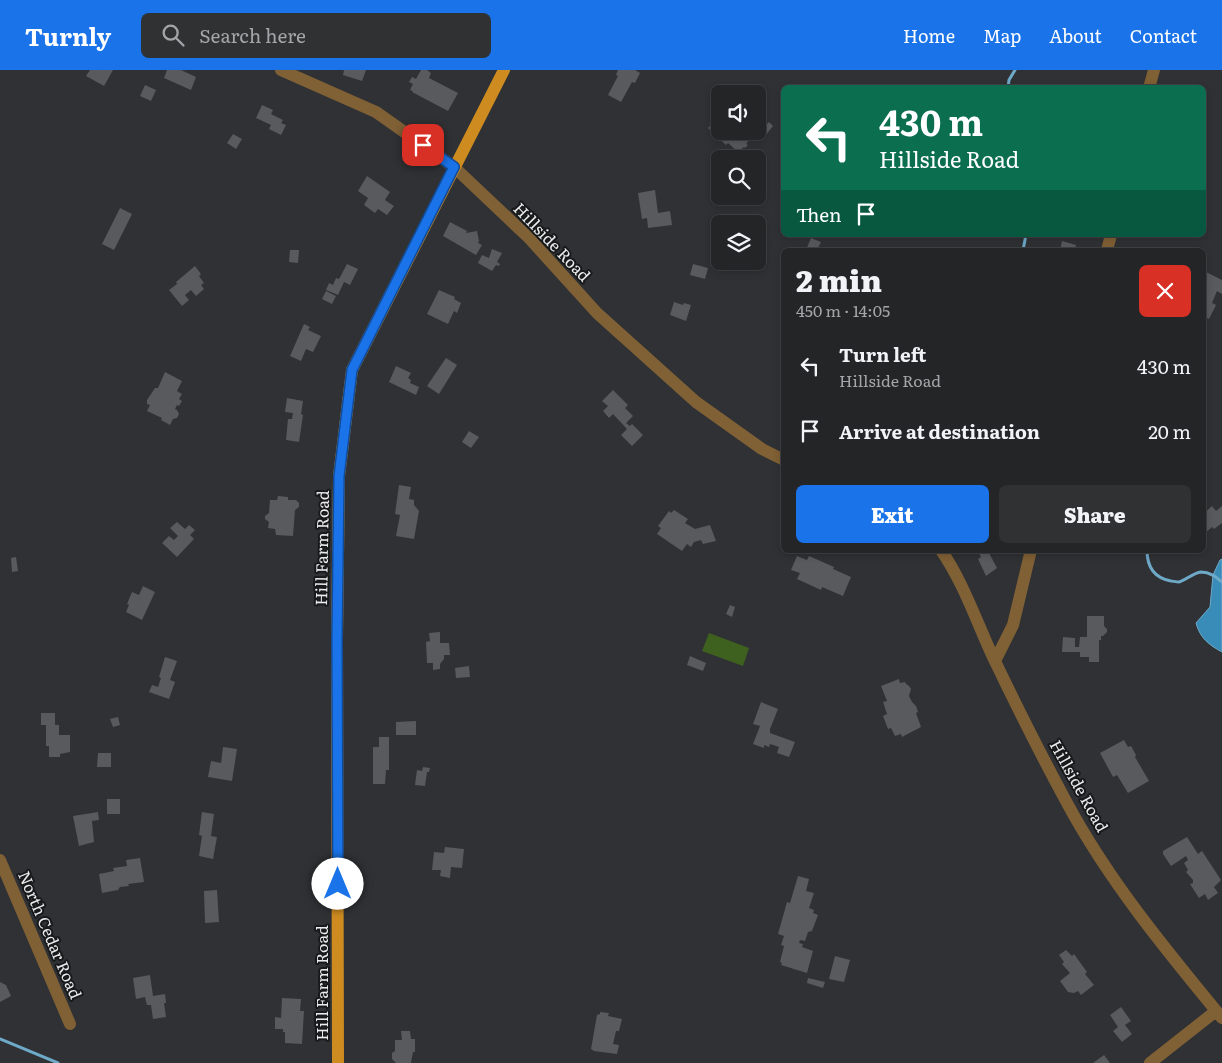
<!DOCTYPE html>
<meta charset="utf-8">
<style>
:root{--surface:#232527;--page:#2f3133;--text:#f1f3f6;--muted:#a3a5a7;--line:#404244;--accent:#1a73e8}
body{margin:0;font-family:Literata,serif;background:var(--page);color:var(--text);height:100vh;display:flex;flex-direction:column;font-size:19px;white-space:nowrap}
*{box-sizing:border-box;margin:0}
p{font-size:16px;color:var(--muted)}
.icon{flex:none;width:28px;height:28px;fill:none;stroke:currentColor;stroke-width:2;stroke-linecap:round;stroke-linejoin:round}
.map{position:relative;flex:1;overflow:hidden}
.sheet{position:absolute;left:781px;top:178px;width:425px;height:305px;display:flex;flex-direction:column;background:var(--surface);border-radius:8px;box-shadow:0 2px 8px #0003,0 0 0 1px var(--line)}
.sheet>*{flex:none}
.hud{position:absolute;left:781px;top:15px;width:425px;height:152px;border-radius:8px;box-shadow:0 2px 8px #0003,0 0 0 1px var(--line);background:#0b6e4f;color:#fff;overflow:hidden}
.controls{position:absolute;left:711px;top:15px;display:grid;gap:10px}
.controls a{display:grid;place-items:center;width:55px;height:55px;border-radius:8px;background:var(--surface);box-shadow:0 2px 8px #0003,0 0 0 1px var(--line);font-size:25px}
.pin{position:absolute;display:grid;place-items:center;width:42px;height:42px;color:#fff;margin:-21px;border-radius:10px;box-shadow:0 2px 8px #0006}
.me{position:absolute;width:55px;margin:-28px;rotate:0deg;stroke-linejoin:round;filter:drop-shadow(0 0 4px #0008)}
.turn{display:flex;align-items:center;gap:18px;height:105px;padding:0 15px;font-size:22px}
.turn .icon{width:65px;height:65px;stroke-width:2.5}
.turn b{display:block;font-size:35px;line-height:42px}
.then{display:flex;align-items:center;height:48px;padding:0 15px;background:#0003;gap:10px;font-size:19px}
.round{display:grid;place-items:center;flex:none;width:52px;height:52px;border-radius:8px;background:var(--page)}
.summary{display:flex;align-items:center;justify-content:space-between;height:85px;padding:0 15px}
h1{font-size:30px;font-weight:800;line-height:38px}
.primary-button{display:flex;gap:10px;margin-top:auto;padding:10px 15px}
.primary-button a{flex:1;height:58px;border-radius:8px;background:var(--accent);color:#fff;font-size:20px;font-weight:800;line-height:58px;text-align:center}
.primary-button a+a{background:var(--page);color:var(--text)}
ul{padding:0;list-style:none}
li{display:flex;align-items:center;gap:15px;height:65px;padding:0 15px}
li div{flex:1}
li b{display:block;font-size:19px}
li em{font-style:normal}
header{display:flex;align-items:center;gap:30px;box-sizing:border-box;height:70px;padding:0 25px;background:var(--accent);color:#fff}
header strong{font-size:24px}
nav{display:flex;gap:28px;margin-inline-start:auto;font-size:18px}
.search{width:350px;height:45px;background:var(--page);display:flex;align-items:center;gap:12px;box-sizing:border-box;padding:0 18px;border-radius:8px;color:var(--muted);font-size:19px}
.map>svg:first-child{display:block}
.green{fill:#3f611f}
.water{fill:#398cb7;stroke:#6ea9c8}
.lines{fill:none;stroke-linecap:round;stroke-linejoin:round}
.stream{stroke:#6ea9c8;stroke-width:3}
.building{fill:#585a5d}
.minor{stroke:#806035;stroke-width:12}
.major{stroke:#ce8b20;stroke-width:12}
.route-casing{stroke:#114b97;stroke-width:12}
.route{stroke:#1a73e8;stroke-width:9}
.labels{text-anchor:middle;stroke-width:4;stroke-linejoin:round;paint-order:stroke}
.street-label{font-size:16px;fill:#ebecee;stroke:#18191a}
</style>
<header>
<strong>Turnly</strong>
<div class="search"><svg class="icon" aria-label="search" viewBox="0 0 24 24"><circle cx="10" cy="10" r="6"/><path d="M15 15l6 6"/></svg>Search here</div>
<nav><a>Home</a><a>Map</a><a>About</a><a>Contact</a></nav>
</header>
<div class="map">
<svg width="1222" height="993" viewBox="0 0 1222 993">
<rect width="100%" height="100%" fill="#2f3134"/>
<path class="green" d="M709 563 749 578 743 596 702 581Z"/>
<path class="water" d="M1222 489V582C1209 575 1200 568 1196 553L1210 537 1213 505 1220 490Z"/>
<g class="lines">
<path class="stream" d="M1008 18 1009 10 1015 0
M1023 180 1026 165
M1147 480C1147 497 1154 508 1171 511 1172 511 1177 512 1179 512 1186 510 1193 503 1201 502 1210 502 1216 507 1222 512
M0 969 58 993"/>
</g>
<path class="building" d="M90 0H113L104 16 86 6Z
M167 0H181L196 7 191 20 164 8Z
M344 0H366L362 11 343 5Z
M421 0H427L431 3 429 8 458 23 448 41 412 22 413 21 410 20 413 14 409 12 412 7 416 9Z
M618 0H635L640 3 635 13 632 12 621 32 608 25 618 6 616 5Z
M145 15 156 20 151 31 140 26Z
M262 35 273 40 271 44 283 50 281 53 286 55 281 65 269 59 271 55 256 48Z
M720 45V61H756L746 74 748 75 745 78 744 77 738 82 728 73 726 75 708 58Z
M769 52 773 56 765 66 760 61Z
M233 64 242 69 236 79 227 73Z
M367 106 390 122 385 130 394 136 387 145 378 139 375 143 364 135 368 128 358 121Z
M655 120 658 143 670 141 672 155 648 158 647 148 642 149 638 123Z
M120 138 132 144 114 180 102 174Z
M450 152 467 161 466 163 477 161 479 171 478 173 482 175 476 185 443 166Z
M811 168 821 172 817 180H806Z
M1062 171 1076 175 1075 180H1060Z
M492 179 502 183 497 192 500 194 499 196 496 195 492 201 478 193 482 185 489 188Z
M290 180H299L298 193 289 192Z
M347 194 358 199 350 215 344 212 338 225 326 220 329 213 333 215 336 208 339 209Z
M693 194 708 198 705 209 690 205Z
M195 196 201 204 199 206 204 213 201 215 204 219 196 226 191 220 185 225 189 230 182 236 169 220 177 214 176 212Z
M1206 202 1222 210V224L1217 221 1212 233 1216 235 1209 249 1204 246V207Z
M439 220 455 227 454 229 461 233 457 243 454 241 448 254 427 244Z
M326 221 336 226 332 234 322 229Z
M674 232 683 235 684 233 691 235 686 251 670 245Z
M304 254 310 257 308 260 321 266 313 282 306 279 301 291 290 286Z
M446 288 457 295 439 324 427 316Z
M396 296 411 303 408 308 411 310 410 313 419 317 416 325 389 312Z
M165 302 182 311 177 321 182 324 179 329 182 331 179 336 177 335 175 339 177 340 179 344 177 348 173 349 170 355 161 350 162 348 147 341 150 335 147 334V330L155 318H158Z
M613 320 628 335 625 338 633 346 626 353 630 356 632 354 643 365 632 376 621 365 627 359 613 344 609 348 603 341 608 336 602 331Z
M287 328 303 331 301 344 303 345 299 372 286 370 288 349H292L293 343 285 342Z
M469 361 479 367 471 378 462 372Z
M399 415 411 417 409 429 414 430V435L419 441 414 469 396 466 400 445 395 444Z
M278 426 288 427V430H296L299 433V437L295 440 293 466 276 465 275 459 268 458 269 452 265 449V446L269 443 270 430H277Z
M1212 436 1216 441 1222 436V453L1214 459 1212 457 1204 464V443Z
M674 440 688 449 685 453 695 459 710 455 716 471 703 474 701 470 694 472 691 477 687 474 682 481 657 464 661 458 658 456 669 441 671 443Z
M177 452 185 459 189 455 195 460 190 465 194 469 177 487 162 473 169 466 174 470 178 466 170 458Z
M985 480 988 484 989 483 997 498 986 506 978 489 981 487 979 483Z
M797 486 807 490 809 486 834 497 833 499 851 507 843 526 822 517 821 520 797 509 800 503 791 500Z
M16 487 18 501 12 502 11 488Z
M143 516 155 522 142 550 126 542 129 535 127 534 132 522 139 525Z
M730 535 735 537 732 547 726 544Z
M1087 546H1104V556L1107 559V562L1103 566H1101V570H1099V592H1089V587H1080V582H1062L1063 567 1075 568V577H1079L1080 567H1087Z
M440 562V573H449L450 585H444V589L440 594V599L433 600V593H427L426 572 430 571 429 563Z
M690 586 706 593 703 601 687 595Z
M165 587 177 591 170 610 175 612 169 629 149 622 152 615 158 617 161 608 159 607Z
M469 596 470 607 456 608 455 598Z
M899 609 900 613 905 612 906 614 909 616 911 619 909 626 912 632 916 636 918 642 916 643 921 657 902 667 901 664 895 666 891 658 888 659 883 646 887 644 883 632 887 631 881 616Z
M761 632 778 639 770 659V663L795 672 789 687 777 683 779 677 770 674 769 677 764 675V678L753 674 760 656 753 654Z
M41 643H55V655H59V665H70V682L60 684V687H49V676H46V655H41Z
M118 647 120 655 113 657 110 649Z
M416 651V665H396V652Z
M379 667H389V700H386L385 714H373V677H379Z
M1124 670 1128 677 1131 676 1136 685 1135 687 1149 711 1128 723 1117 705 1113 707 1100 683Z
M223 677 237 679 232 711 208 707 211 691 221 693Z
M98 683H111V697H97Z
M423 697 430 698 429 702H427L425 716 415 715 417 700 422 701Z
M107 729H120V744H107Z
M98 742 99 750 92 751 94 772 79 776 73 746Z
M202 742 214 744 211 766 217 767 213 789 199 786 202 766 199 765Z
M1187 767 1198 784 1202 781 1221 810 1214 817 1218 823 1208 830 1205 824 1199 828 1190 814 1193 813V810L1186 802 1188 800 1184 793 1188 790 1186 786 1171 796 1163 784V781Z
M445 777 464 779 462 798 451 797 450 808 440 806 441 800H432L434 782 444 783Z
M140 788 144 812 128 814 129 816 120 817 118 820 102 823 99 804 114 801 113 798 127 796 126 790Z
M798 806 809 809 806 821 814 823 809 838 814 840 813 843 818 845 812 861 808 862 805 871 800 870 799 873 803 874 802 877 813 881 807 903 781 895 782 893 780 892 784 876 781 875 784 866 778 864 787 832 790 833Z
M217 820 219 852 205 853 204 821Z
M1066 880 1072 886 1074 884 1087 902 1085 904 1094 915 1081 925 1078 921 1074 923 1068 922 1060 911 1070 903 1062 894 1064 892 1059 885Z
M835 886 850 890 844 912 829 909Z
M150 905 153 926 165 924 166 933H164L166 947 153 949 151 935H147L145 927 136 929 133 908Z
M808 908 825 912 823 918 807 913Z
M0 912 6 915 11 926 0 932Z
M282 928 301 929 300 941H304L302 974 285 973V962H283V959H275V947L281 948Z
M1121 937 1131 951 1125 955 1132 964 1122 972 1113 961 1118 957 1110 945Z
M600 942 609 943 608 946 622 949 619 961H616L613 974 619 975 617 984 594 981 591 979 597 945 600 944Z
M401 961H410L411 969H415V982H413L411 993H396L392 989V983L395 981V970H402Z
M1104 985 1110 993H1093Z"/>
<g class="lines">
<path class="minor" d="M281 0 376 42 454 97 529 168 597 243 696 332 762 379 784 390
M1149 18 1154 0
M1107 180 1111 165
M941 480C963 512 976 550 992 585 1016 635 1041 685 1067 733 1109 811 1166 880 1222 948
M995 591 1013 555 1031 480
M0 790 70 954
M1150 993 1216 941"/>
<path class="major" d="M338 993 337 569 339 406 352 300 504 0"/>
</g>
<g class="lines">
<defs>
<path id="route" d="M338 814 337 569 339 406 352 300 454 97 423 75"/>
</defs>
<use href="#route" class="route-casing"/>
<use href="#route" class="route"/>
</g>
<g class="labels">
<g class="street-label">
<text transform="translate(552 172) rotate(46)" y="6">Hillside Road</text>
<text transform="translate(322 478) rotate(-89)" y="6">Hill Farm Road</text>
<text transform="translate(1079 716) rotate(61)" y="6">Hillside Road</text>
<text transform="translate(50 865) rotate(67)" y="6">North Cedar Road</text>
<text transform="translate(322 913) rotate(-90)" y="6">Hill Farm Road</text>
</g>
</g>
</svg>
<div class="controls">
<a><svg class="icon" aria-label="sound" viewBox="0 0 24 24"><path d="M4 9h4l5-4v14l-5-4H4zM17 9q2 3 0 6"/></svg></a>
<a><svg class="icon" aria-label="search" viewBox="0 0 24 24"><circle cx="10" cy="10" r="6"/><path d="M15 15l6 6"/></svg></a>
<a><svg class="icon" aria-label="layers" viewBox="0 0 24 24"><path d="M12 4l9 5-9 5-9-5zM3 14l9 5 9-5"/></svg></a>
</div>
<div class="pin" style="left:423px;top:75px;background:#d93025"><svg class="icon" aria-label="arrive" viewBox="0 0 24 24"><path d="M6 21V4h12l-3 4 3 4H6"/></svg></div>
<svg class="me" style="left:338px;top:814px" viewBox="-20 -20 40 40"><circle r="19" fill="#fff"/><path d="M0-13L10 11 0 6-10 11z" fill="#1a73e8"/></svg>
<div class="hud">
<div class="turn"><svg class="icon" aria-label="left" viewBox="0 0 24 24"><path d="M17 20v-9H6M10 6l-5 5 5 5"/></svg><div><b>430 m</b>Hillside Road</div></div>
<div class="then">Then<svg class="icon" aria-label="arrive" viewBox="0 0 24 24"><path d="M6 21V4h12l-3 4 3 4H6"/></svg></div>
</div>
<section class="sheet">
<div class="summary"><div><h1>2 min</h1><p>450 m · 14:05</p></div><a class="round" style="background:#d93025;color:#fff"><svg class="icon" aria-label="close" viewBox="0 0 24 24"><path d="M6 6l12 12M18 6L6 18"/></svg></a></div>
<ul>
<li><svg class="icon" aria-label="left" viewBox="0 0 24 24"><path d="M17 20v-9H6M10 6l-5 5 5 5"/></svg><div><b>Turn left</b><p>Hillside Road</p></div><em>430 m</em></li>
<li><svg class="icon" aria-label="arrive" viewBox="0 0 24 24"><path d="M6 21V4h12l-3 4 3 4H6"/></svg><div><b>Arrive at destination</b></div><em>20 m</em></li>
</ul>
<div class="primary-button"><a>Exit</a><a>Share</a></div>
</section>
</div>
